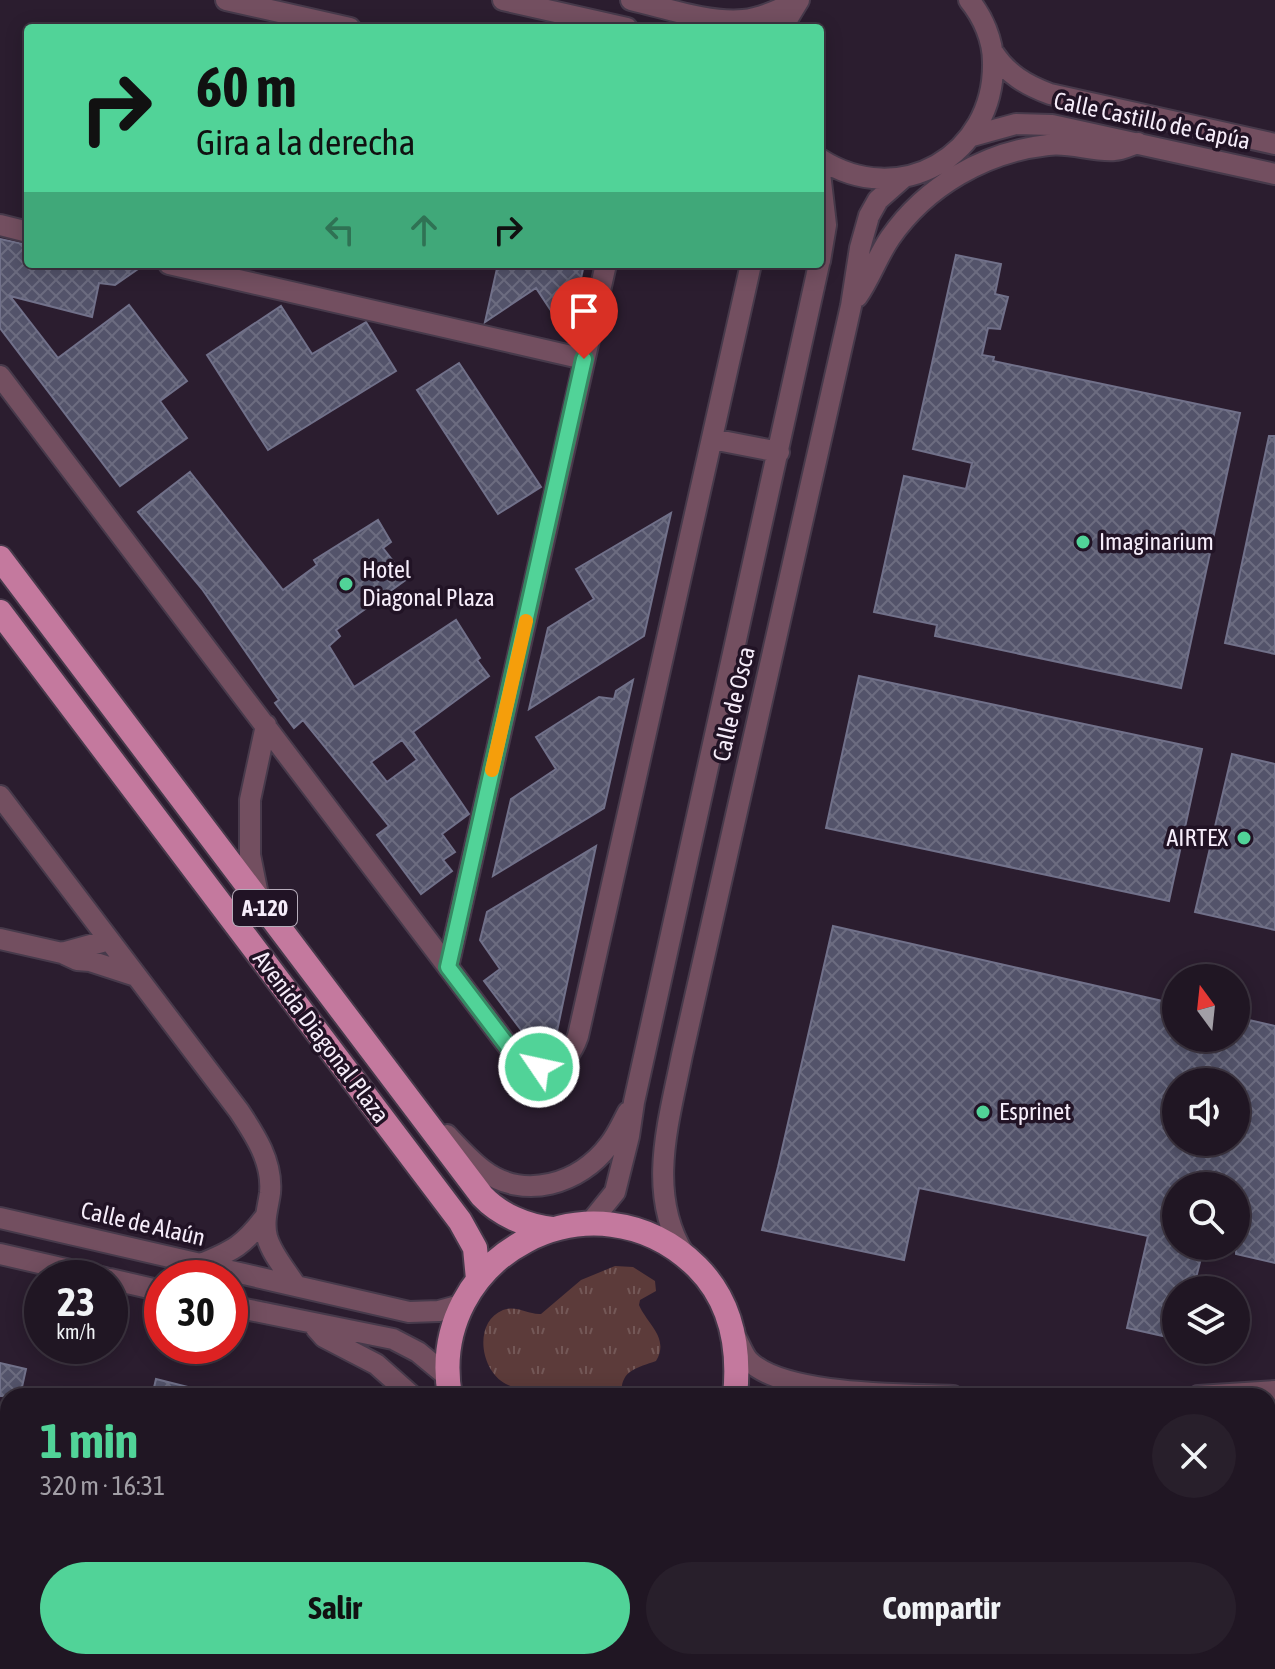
<!DOCTYPE html>
<html lang="es">
<meta charset="utf-8">
<style>
:root{--surface:#201623;--page:#281f2b;--text:#f1f3f6;--muted:#a29fa6;--line:#3d3541;--accent:#51d398}
body{margin:0;font-family:"Asap Condensed",sans-serif;background:var(--page);color:var(--text);height:100vh;display:flex;flex-direction:column;font-size:30px;white-space:nowrap}
*{box-sizing:border-box;margin:0}
p{font-size:26px;color:var(--muted)}
.icon{flex:none;width:44px;height:44px;fill:none;stroke:currentColor;stroke-width:2;stroke-linecap:round;stroke-linejoin:round}
.map{position:relative;flex:1;overflow:hidden}
.sheet{position:absolute;left:0px;top:1388px;width:1276px;height:282px;display:flex;flex-direction:column;background:var(--surface);border-radius:24px 24px 0 0;box-shadow:0 4px 20px #0003,0 0 0 2px var(--line)}
.sheet>*{flex:none}
.banner{position:absolute;left:24px;top:24px;width:800px;height:244px;border-radius:8px;box-shadow:0 4px 20px #0003,0 0 0 2px var(--line);background:#51d398;color:#111;overflow:hidden}
.needle{width:52px;rotate:345deg}
.fabs{position:absolute;left:1162px;top:964px;display:grid;gap:16px}
.fabs a{display:grid;place-items:center;width:88px;height:88px;border-radius:50%;background:var(--surface);box-shadow:0 4px 20px #0003,0 0 0 2px var(--line);font-size:40px}
.speed{position:absolute;left:24px;top:1260px;display:flex;gap:16px;font-size:40px;font-weight:700;text-align:center}
.speed>*{display:grid;place-content:center;width:104px;height:104px;border-radius:50%;background:var(--surface);box-shadow:0 4px 20px #0003,0 0 0 2px var(--line);line-height:1}
.speed small{font-size:20px;font-weight:400}
.speed .limit{border:12px solid #d22;background:#fff;color:#111}
.pin{position:absolute;display:grid;place-items:center;width:68px;height:68px;color:#fff;margin:-82px -34px;border-radius:50% 50% 50% 0;rotate:-45deg;box-shadow:0 0 8px #0007}
.pin .icon{rotate:45deg}
.me{position:absolute;width:88px;margin:-44px;rotate:304deg;stroke-linejoin:round;filter:drop-shadow(0 0 6px #0008)}
.turn{display:flex;align-items:center;gap:28px;height:168px;padding:0 40px;font-size:36px}
.turn .icon{width:104px;height:104px;stroke-width:2.5}
.turn b{display:block;font-size:56px;line-height:68px}
.lanes{display:flex;align-items:center;height:76px;padding:0 40px;background:#0003;justify-content:center;gap:40px;direction:ltr}
.lanes .off{opacity:.35}
.round{display:grid;place-items:center;flex:none;width:84px;height:84px;border-radius:42px;background:var(--page)}
.head{display:flex;align-items:center;justify-content:space-between;height:136px;padding:0 40px}
h1{font-size:48px;font-weight:700;line-height:60px;color:var(--accent)}
.button{display:flex;gap:16px;margin-top:auto;padding:16px 40px}
.button a{flex:1;height:92px;border-radius:48px;background:var(--accent);color:#111;font-size:32px;font-weight:700;line-height:92px;text-align:center}
.button a+a{background:var(--page);color:var(--text)}
.map>svg:first-child{display:block}
.grass{fill:url(#grass-tufts)}
.building{fill:url(#building-cross-hatch);stroke:#71718a;stroke-width:2;fill-rule:evenodd}
.lines{fill:none;stroke-linecap:round;stroke-linejoin:round}
.minor-casing{stroke:#473a4b;stroke-width:24}
.major-casing{stroke:#473a4b;stroke-width:28}
.path{stroke:#6b5f6f;stroke-width:3;stroke-dasharray:6 6;stroke-linecap:butt}
.minor{stroke:#734f60;stroke-width:20}
.major{stroke:#c4799e;stroke-width:24}
.route-casing{stroke:#358963;stroke-width:20}
.route{stroke:#51d398;stroke-width:14}
.slow{stroke:#f59e0b;stroke-width:14}
.poi-dot{fill:#51d398;stroke:#211325;stroke-width:3}
.labels{text-anchor:middle;stroke-width:7;stroke-linejoin:round;paint-order:stroke}
.shield{fill:#211325;stroke:#b6acba;stroke-width:2}
.shield-label{font-size:22px;font-weight:bold;fill:#f6edfa}
.street-label{font-size:24px;fill:#f6edfa;stroke:#211325}
.poi-label{font-size:24px;fill:#f6edfa;stroke:#211325;text-anchor:start}
</style>
<div class="map">
<svg width="1275" height="1669" viewBox="0 0 1275 1669">
<defs>
<pattern id="grass-tufts" width="24" height="20" patternUnits="userSpaceOnUse" patternTransform="scale(2)"><rect width="24" height="20" fill="#5c3b3a"/><path d="M3 7l-1-3M5 7V3M7 7l1-3M15 17l-1-3M17 17v-4M19 17l1-3" fill="none" stroke="#745857"/></pattern>
<pattern id="building-cross-hatch" width="8" height="8" patternUnits="userSpaceOnUse" patternTransform="scale(2)"><rect width="8" height="8" fill="#53536a"/><path d="M0 0l8 8M0 8l8-8" fill="none" stroke="#6c6c80"/></pattern>
</defs>
<rect width="100%" height="100%" fill="#2b1d2f"/>
<path class="grass" d="M615 1266 633 1267 655 1281 656 1291 640 1300 639 1305C647 1324 670 1338 656 1361 636 1368 619 1371 622 1396H558L550 1388C534 1386 521 1392 506 1384 480 1371 473 1322 503 1310 517 1305 528 1315 541 1314L581 1280Z"/>
<path class="building" d="M0 239 28 245V264H114L138 269 115 285 99 283 92 317 10 296 58 358 129 305 187 381 160 401 187 438 120 486 0 328Z
M956 255 1001 264 995 294 1008 297 1000 329 988 328 982 355 994 357 993 361 1240 413 1181 688 935 636 937 625 874 612 904 476 966 489 972 463 913 449Z
M498 264H584L569 338 536 288 485 322Z
M281 306 312 354 366 322 396 371 268 450 207 355Z
M459 363 541 487 498 514 417 390Z
M1269 436H1275V654L1225 643Z
M190 472 283 590 317 565 314 560 378 520 391 542 383 548 407 579 336 630 340 636 329 646 354 687 456 620 480 658 477 660 489 676 413 732 469 814 442 834 455 852 443 860 452 871 421 894 377 835 389 826 303 720 294 728 275 703 279 700 202 589 138 512ZM402 740 417 760 387 782 371 762Z
M671 513 644 636 529 709 548 628 594 599 576 569Z
M859 676 1202 749 1169 901 826 828Z
M633 680 604 808 493 876 511 799 556 769 536 737 599 697 614 699 616 691Z
M1232 754 1275 764V930L1195 912Z
M596 846 556 1036 551 1042 541 1045 531 1043 484 981 500 969 480 940 487 912Z
M833 926 1176 1004V1038H1236V1017L1275 1026V1263L1236 1254V1186H1176V1246H1204L1193 1290H1176V1339L1127 1328 1148 1236 919 1188 904 1260 762 1230 778 1167ZM1176 1082H1236V1142H1176Z
M0 1363 26 1369 20 1396H0Z
M156 1379 204 1391V1396H152Z"/>
<g class="lines">
<defs>
<path id="minor" d="M226 0 350 28
M503 0 627 28
M631 0C666 8 707 23 743 20 762 18 780 9 798 1
M782 28 799 0
M993 52C1007 74 1026 85 1050 94L1275 144
M972 136 1016 124 1052 125 1275 174
M820 159C899 210 995 156 993 62 993 40 983 17 969 0
M820 173 826 225 820 261
M0 225 28 232
M169 264 584 359
M857 297C870 279 877 257 890 238 926 186 985 152 1048 145 1071 142 1093 152 1115 150 1122 150 1131 145 1138 143
M0 376 514 1054C542 1074 566 1071 578 1036L751 264
M712 439 779 452
M0 796 239 1111C255 1135 273 1162 270 1193 268 1208 263 1221 267 1237 272 1255 286 1270 296 1286
M259 900 250 855V800L266 725
M0 939 62 953 77 960 90 961 136 976
M62 953 109 940
M448 967 606 264
M447 1135C458 1147 470 1160 483 1170 524 1201 580 1184 609 1145 617 1135 622 1123 628 1112
M0 1218 409 1312 439 1311 461 1305
M590 1223 615 1192 629 1136 634 1102 819 264
M0 1254 105 1278
M684 1254C646 1193 669 1121 682 1055L851 306 860 248 869 216 878 200 904 177
M201 1264C233 1251 244 1245 265 1217
M110 1279 162 1291
M230 1306 393 1339 418 1352 447 1376
M316 1328 324 1337 376 1364 412 1396
M736 1338C740 1345 743 1354 748 1360 782 1396 904 1394 953 1396
M1198 1396 1275 1391
M1268 1421H1275
M595 1662 600 1669
M624 1662 629 1669
M671 1662 675 1669
M898 1662 901 1669
M451 1669 454 1662
M482 1669 485 1662"/>
<path id="major" d="M0 558 482 1196C500 1215 526 1226 552 1229
M0 612 460 1221 475 1248 478 1279
M450 1396C425 1255 595 1166 697 1267 732 1302 740 1348 735 1396
M799 1662 804 1669
M825 1662 830 1669"/>
</defs>
<use href="#minor" class="minor-casing"/>
<use href="#major" class="major-casing"/>
<path class="path" d="M1268 1618 1275 1617
M1127 1669 1140 1662"/>
<use href="#minor" class="minor"/>
<use href="#major" class="major"/>
</g>
<g class="lines">
<defs>
<path id="route" d="M539 1067 527 1064 514 1054 448 967 584 359"/>
</defs>
<use href="#route" class="route-casing"/>
<use href="#route" class="route"/>
<path class="slow" d="M492 770 526 621"/>
</g>
<g class="poi-dot">
<circle cx="1083" cy="542" r="8"/>
<circle cx="346" cy="584" r="8"/>
<circle cx="1244" cy="838" r="8"/>
<circle cx="983" cy="1112" r="8"/>
</g>
<g class="labels">
<rect class="shield" x="233" y="890" width="64" height="36" rx="6"/>
<g class="shield-label">
<text x="265" y="916">A-120</text>
</g>
<g class="street-label">
<text transform="translate(1152 121) rotate(12)" y="8">Calle Castillo de Capúa</text>
<text transform="translate(734 704) rotate(-77)" y="8">Calle de Osca</text>
<text transform="translate(321 1037) rotate(53)" y="8">Avenida Diagonal Plaza</text>
<text transform="translate(143 1224) rotate(13)" y="8">Calle de Alaún</text>
</g>
<g class="poi-label">
<text x="1099" y="550">Imaginarium</text>
<text x="362" y="578">Hotel<tspan x="362" dy="28">Diagonal Plaza</tspan></text>
<text x="1228" y="846" text-anchor="end">AIRTEX</text>
<text x="999" y="1120">Esprinet</text>
</g>
</g>
</svg>
<div class="fabs">
<a><svg class="needle" viewBox="-14 -14 28 28"><path d="M0-13l5 13h-10z" fill="#e53935"/><path d="M0 13l5-13h-10z" fill="#a29fa6"/></svg></a>
<a><svg class="icon" aria-label="sound" viewBox="0 0 24 24"><path d="M4 9h4l5-4v14l-5-4H4zM17 9q2 3 0 6"/></svg></a>
<a><svg class="icon" aria-label="search" viewBox="0 0 24 24"><circle cx="10" cy="10" r="6"/><path d="M15 15l6 6"/></svg></a>
<a><svg class="icon" aria-label="layers" viewBox="0 0 24 24"><path d="M12 4l9 5-9 5-9-5zM3 14l9 5 9-5"/></svg></a>
</div>
<div class="speed"><div>23<small>km/h</small></div><div class="limit">30</div></div>
<div class="pin" style="left:584px;top:359px;background:#d93025"><svg class="icon" aria-label="arrive" viewBox="0 0 24 24"><path d="M6 21V4h12l-3 4 3 4H6"/></svg></div>
<svg class="me" style="left:539px;top:1067px" viewBox="-20 -20 40 40"><circle r="17" fill="#51d398" stroke="#fff" stroke-width="3"/><path d="M0-11L8 9 0 5-8 9z" fill="#fff"/></svg>
<div class="banner">
<div class="turn"><svg class="icon" aria-label="right" viewBox="0 0 24 24"><path d="M7 20v-9h11M14 6l5 5-5 5"/></svg><div><b>60 m</b>Gira a la derecha</div></div>
<div class="lanes"><svg class="icon off" aria-label="left" viewBox="0 0 24 24"><path d="M17 20v-9H6M10 6l-5 5 5 5"/></svg><svg class="icon off" aria-label="ahead" viewBox="0 0 24 24"><path d="M12 20V5M6 11l6-6 6 6"/></svg><svg class="icon" aria-label="right" viewBox="0 0 24 24"><path d="M7 20v-9h11M14 6l5 5-5 5"/></svg></div>
</div>
<section class="sheet">
<div class="head"><div><h1>1 min</h1><p>320 m · 16:31</p></div><a class="round"><svg class="icon" aria-label="close" viewBox="0 0 24 24"><path d="M6 6l12 12M18 6L6 18"/></svg></a></div>
<div class="button"><a>Salir</a><a>Compartir</a></div>
</section>
</div>
